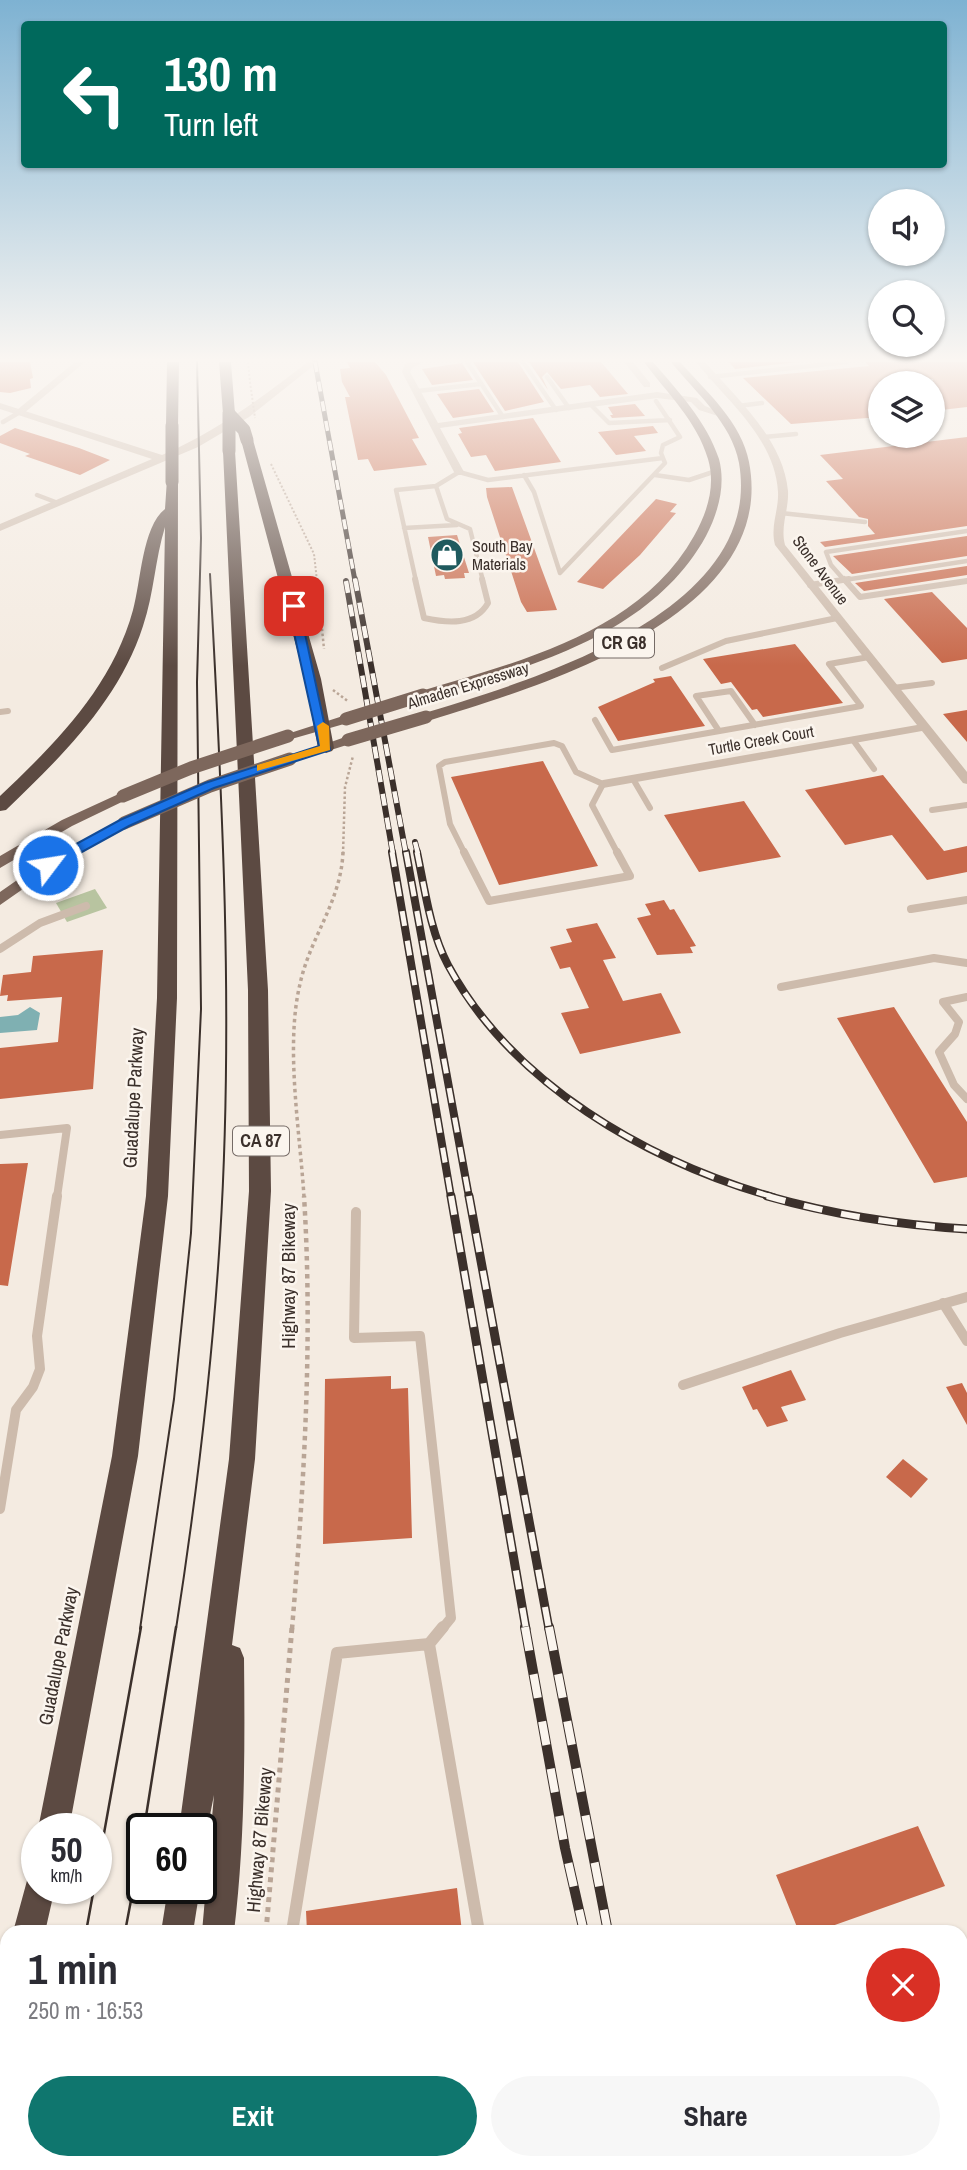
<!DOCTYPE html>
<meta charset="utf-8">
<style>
:root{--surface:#fff;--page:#f7f7f7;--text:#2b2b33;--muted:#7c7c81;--accent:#0f766e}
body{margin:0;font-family:"Archivo Narrow",sans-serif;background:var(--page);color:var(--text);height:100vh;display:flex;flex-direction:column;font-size:26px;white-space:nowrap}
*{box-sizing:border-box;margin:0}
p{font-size:23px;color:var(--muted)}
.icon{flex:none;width:38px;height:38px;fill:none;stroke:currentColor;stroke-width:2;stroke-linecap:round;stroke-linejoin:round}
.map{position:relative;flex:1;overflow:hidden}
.panel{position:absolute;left:0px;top:1925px;width:968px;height:245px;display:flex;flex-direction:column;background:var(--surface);border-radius:21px 21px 0 0;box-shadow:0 2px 5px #0004}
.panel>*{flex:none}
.top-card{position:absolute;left:21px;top:21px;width:926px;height:147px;border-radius:7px;box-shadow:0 2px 5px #0004;background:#00695c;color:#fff;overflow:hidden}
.fabs{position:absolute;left:868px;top:189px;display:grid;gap:14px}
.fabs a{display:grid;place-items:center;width:77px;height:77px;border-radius:50%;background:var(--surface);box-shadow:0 2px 5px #0004;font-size:35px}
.speed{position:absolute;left:21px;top:1813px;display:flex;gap:14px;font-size:35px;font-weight:700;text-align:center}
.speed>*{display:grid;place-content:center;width:91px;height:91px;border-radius:50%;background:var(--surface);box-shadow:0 2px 5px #0004;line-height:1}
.speed small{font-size:18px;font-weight:400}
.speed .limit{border:4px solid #111;border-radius:10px;background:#fff;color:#111}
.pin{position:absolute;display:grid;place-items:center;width:60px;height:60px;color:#fff;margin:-30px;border-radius:14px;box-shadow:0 4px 10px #0006}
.me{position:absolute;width:77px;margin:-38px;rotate:59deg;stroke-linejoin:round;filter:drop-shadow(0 0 5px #0008)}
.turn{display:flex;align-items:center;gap:24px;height:147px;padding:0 28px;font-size:32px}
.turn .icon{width:91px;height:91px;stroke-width:2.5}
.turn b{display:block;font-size:49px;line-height:60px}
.round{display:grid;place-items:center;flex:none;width:74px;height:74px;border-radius:37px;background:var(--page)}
.overview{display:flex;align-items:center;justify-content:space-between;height:119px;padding:0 28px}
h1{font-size:42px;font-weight:700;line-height:52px}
.cta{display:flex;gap:14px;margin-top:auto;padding:14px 28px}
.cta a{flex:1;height:80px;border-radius:42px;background:var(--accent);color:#fff;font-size:28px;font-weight:700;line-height:80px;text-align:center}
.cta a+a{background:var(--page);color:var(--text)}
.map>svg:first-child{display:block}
.green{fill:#b8c4a0}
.water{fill:#7fb0b2}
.building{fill:#c8694b}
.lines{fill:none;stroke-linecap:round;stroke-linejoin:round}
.path-far4{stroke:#b9a596;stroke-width:2;stroke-dasharray:2 2;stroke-linecap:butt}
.path-far3{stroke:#b9a596;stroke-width:2.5;stroke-dasharray:2.5 2.5;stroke-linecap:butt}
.path-far2{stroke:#b9a596;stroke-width:3.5;stroke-dasharray:3.5 3.5;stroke-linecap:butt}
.path-far1{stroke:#b9a596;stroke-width:4.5;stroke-dasharray:4.5 4.5;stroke-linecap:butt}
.path{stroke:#b9a596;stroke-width:5;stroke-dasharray:5 5;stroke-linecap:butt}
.service-far4{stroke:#cdbbac;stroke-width:4.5}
.service-far3{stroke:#cdbbac;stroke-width:6}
.service-far2{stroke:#cdbbac;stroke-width:8}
.service-far1{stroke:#cdbbac;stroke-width:10}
.service{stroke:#cdbbac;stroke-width:12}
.minor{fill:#cdbbac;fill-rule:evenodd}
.tertiary{fill:#cdbbac;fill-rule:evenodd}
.primary{fill:#7d675c;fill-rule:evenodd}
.motorway{fill:#5c4a42;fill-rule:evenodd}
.tram-far1{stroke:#3b302b;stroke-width:2}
.tram{stroke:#3b302b;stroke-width:2.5}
.rail-far4-casing{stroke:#3b302b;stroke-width:5}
.rail-far3-casing{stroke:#3b302b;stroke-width:6}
.rail-far2-casing{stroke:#3b302b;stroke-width:8}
.rail-far1-casing{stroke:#3b302b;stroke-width:9}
.rail-casing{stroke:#3b302b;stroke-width:10}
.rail-far4{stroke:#fbf5ee;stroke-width:3.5;stroke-dasharray:10;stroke-linecap:butt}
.rail-far3{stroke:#fbf5ee;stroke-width:4.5;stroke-dasharray:12;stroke-linecap:butt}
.rail-far2{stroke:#fbf5ee;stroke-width:5;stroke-dasharray:15;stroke-linecap:butt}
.rail-far1{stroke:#fbf5ee;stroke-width:6;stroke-dasharray:19;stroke-linecap:butt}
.rail{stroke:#fbf5ee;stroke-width:8;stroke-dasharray:24;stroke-linecap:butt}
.path-bridge{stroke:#b9a596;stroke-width:2;stroke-dasharray:2 2;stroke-linecap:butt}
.primary-bridge{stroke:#7d675c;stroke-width:13}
.motorway-bridge{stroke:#5c4a42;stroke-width:13}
.route{fill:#1a73e8;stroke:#114b97;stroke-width:2}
.slow{fill:#f59e0b}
.labels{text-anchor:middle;stroke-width:5;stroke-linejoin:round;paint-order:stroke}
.far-poi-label{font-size:16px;fill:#3b302b;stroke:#fbf5ee;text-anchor:start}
.far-street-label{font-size:16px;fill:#3b302b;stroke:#fbf5ee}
.shield{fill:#fbf5ee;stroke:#756b66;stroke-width:2}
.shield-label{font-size:18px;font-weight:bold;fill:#3b302b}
.street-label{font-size:19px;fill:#3b302b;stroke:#fbf5ee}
</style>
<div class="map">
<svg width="967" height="2170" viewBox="0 0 967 2170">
<rect width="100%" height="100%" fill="#f4ebe1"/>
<path class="green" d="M95 889 107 908 67 922 56 903Z"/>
<path class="water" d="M30 1007 40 1013 37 1030 0 1033V1017L18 1015Z"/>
<path class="building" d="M0 362H30L33 378 30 379 31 388 10 393 0 392Z
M347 362H375L386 375 419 438 412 439 427 465 374 471 368 459 358 460 345 397H350L342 382 340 369 350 368Z
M473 362H518L544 402 505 411Z
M529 362H601L628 394 600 397 590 385 561 389 547 372 542 377 548 390Z
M729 362H799L735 369Z
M865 362H967V407L933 411V379L880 383V417L791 424 743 378 869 366Z
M462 363 473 380 432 385 422 369Z
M479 389 494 412 453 418 437 394Z
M635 404 645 416 612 418 610 415H613L608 407Z
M533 418 561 462 495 471 486 455 471 457 458 434 462 433 459 428Z
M653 426 658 433 634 436 646 451 616 455 598 432Z
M15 428 79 448 110 460 80 475 25 456 30 454 0 443V436Z
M967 437V526L825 547 820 542 875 534 868 526V519L859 517 826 481 843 479 820 455Z
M512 487 542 570 557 610 527 612 521 602 487 497 486 488Z
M656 499 677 504 670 512 676 513 640 555 603 589 577 582Z
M457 535 469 573H464L465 578 445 579 444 575 436 576 428 537Z
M967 536V556L852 574 833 556Z
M967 566V575L864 591 855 583Z
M932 592 967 628V659L942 663 884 599Z
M795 644 843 703 763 717 757 709 752 710 731 682 721 684 703 659Z
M671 676 705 726 618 741 598 707 655 682 653 679Z
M967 710V742L943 714Z
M543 761 598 866 499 885 451 777Z
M883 775 944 851 967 846V872L927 880 892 835 845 845 805 790Z
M744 801 781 857 699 872 664 815Z
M664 900 670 910 674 909 696 946 690 947 693 953 657 955 637 918 651 915 645 904Z
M597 923 616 958 603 960 623 1001 661 993 681 1033 580 1054 561 1013 589 1008 570 967 560 969 550 947 572 942 566 929Z
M103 950 93 1089 0 1099V1048L58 1042 62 997 7 1001 8 995 0 996 3 975 31 972 33 956Z
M894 1007 967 1122V1177L934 1183 837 1018Z
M28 1163 8 1286 0 1285V1164Z
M791 1370 806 1400 781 1407 788 1421 767 1427 757 1409 753 1410 742 1387Z
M391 1376V1389L408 1388 412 1538 323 1544 325 1379Z
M962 1383 967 1393V1425L946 1387Z
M903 1459 928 1479 911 1498 886 1477Z
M918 1826 945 1886 815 1932H799L776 1875Z
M457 1888 462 1932H307L306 1911Z"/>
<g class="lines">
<path class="path-far4" d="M248 362 250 382
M271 464 314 554 317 581"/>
<path class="path-far3" d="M317 579 324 649
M333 690 349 702
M343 854 345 787 353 756"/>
<path class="path-far2" d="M304 1197C300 1132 285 1046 300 984 310 937 341 902 343 852"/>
<path class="path-far1" d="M292 1629C304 1485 313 1340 304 1196"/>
<path class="path" d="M266 1932 292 1627
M240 2170 241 2163"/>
<path class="service-far4" d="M467 362 503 417
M523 362 556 410
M547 377 569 408
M710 377 847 362
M417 391 481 384
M591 405 609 423 670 420
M738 406 762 403
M3 422 20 412
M764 437 796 434
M524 475 534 492 560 573 665 463 661 453 663 445 680 437 656 401
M655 475 689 480 716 471
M436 486 447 519 470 529 483 581
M436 486 459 472 488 480 663 458
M37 495 58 503
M781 513 865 522
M404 528 457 525
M416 581 396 490 436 486
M838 581 967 561
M845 581 831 565 826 552 967 531"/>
<path class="service-far3" d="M415 579 424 618C447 623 475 626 488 603L482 579
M844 579 860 597 967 581
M810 585 849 579
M662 668 726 641 837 618
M893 688 932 683
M0 712 8 711
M595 720 612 750 861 706 829 664 869 657
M719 731 696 696 731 691 755 725
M853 740 874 769
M633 779 650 808
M932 810 967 805
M465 854 450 824 439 766 445 762 554 743 562 746 576 772 603 784 592 805 618 854"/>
<path class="service-far2" d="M464 852 489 901 630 876 617 852
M911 909 967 900
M0 949 40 923 86 906
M781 987 934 958 967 963
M967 997 943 1002 959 1022 955 1034 939 1052 954 1085 967 1099
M0 1135 67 1128 57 1197"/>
<path class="service-far1" d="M356 1212 354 1338 420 1336 451 1618 442 1629
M943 1303 967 1341
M683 1385 840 1333 967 1297
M0 1509 16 1410 33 1387 40 1369 37 1336 57 1196"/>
<path class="service" d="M429 1644 479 1932
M292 1932 337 1653 429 1644 443 1627
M961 2035 967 2048
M268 2163V2170
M519 2163 520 2170"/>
<path class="minor" d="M75 362H85L23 414H17V410Z
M410 362H423L412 368 410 372 438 423 657 392 697 398 705 406 723 413 718 416 699 410 691 402 657 398 440 428 464 472 459 475 454 472 402 372 405 364Z
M624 362H633L650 383V387H644Z
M696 362H705C738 400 783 439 788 491 789 510 780 526 785 545L967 772V784L963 783 922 731 603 788 597 784 603 780 917 725 775 545C770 526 779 510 778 492 775 438 727 401 696 362Z"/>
<path class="tertiary" d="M308 362H318L249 417 198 447 0 531V524L152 459 0 409V403L162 455C216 432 261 398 308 362Z"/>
<path class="primary" d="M644 362H653C678 391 707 422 719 459 726 485 718 513 706 536 651 636 530 666 428 698H418V692C517 662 640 633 694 536 707 513 716 486 708 459 697 421 667 393 644 362Z
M671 362H680C706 391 742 423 749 462 779 616 541 686 431 720H421V714C530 681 765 613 739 463 732 423 695 392 671 362Z
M346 715 353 719 351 722 288 740 281 736Z
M348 736 355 740 353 743 290 763 283 759Z
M123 792 128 793V799L72 826 0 868V856L62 820Z
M124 818 131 823 129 826 53 868 0 905V892L43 862Z"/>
<path class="motorway" d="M167 362H179L178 426 172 430 166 426Z
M219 362H231L235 414 229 418 223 414Z
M247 436 253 440 321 679 334 748 332 751 326 753 318 748 305 679 241 440Z
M229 447 235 451 268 990 271 1191 255 1459 232 1645 240 1648 244 1658C245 1750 245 1841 234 1932H202L214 1795 205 1840 201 1841V1829H179L229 1459 249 1191 248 990 223 451Z
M167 479 178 482 177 998 168 1196 138 1456 69 1829H38L112 1456 146 1196 157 998 165 527C155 559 154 594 143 626 119 701 61 757 6 810L0 811V796C56 743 112 687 133 610 141 582 142 527 165 509Z
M37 1873V1888H55L45 1932H13L28 1877Z
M168 1888H200L193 1932H161Z
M7 2014V2076L0 2079V2017Z
M119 2163H155L153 2170H117Z
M168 2163H204V2170H168Z"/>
<path class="tram-far1" d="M140 1629 174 1399 191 1233 201 1009 197 682 201 538 197 362
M176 1629C196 1500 212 1368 220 1238 234 1017 222 795 210 574"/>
<path class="tram" d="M144 1829 176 1627
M96 1878 141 1627
M86 1932 94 1888
M125 1932 142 1842
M33 2170 34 2163
M78 2170 80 2163"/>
<defs>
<path id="rail-far4" d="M315 362 355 581"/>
<path id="rail-far3" d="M355 579 406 854
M346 581 393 854
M415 842 418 854"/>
<path id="rail-far2" d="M392 852 451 1197
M406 852 469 1197
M417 852C425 890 430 931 448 965 512 1084 647 1161 773 1197"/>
<path id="rail-far1" d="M451 1196 526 1629
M469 1196 549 1629
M767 1196C834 1215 898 1225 967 1229"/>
<path id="rail" d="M525 1627 565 1848 584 1932
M549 1627 608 1932
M636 2163 638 2170
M659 2163 661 2170"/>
</defs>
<use href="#rail-far4" class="rail-far4-casing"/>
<use href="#rail-far3" class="rail-far3-casing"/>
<use href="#rail-far2" class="rail-far2-casing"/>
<use href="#rail-far1" class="rail-far1-casing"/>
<use href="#rail" class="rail-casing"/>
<use href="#rail-far4" class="rail-far4"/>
<use href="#rail-far3" class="rail-far3"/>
<use href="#rail-far2" class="rail-far2"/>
<use href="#rail-far1" class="rail-far1"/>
<use href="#rail" class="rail"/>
<path class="path-bridge" d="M250 382 255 418"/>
<path class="primary-bridge" d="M346 719 423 695
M348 740 426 717
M123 796 191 768 288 736
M124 823 210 786 290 759"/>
<path class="motorway-bridge" d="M229 414V451
M229 414 244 430 247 440
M172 426V482"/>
</g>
<linearGradient id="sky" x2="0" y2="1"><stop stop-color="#7eb2d2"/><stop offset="0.54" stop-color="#faf6f2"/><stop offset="1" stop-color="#faf6f2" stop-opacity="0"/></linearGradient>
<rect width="967" height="666" fill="url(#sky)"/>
<path class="route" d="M294 602 299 606 330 750 214 788 129 826 53 868H43V862L120 820 205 783 319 746 288 606Z"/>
<path class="slow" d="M323 722 329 726 330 750 257 771V765L320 746 317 726Z"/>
<defs>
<symbol id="shop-disc" viewBox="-11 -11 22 22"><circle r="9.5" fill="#1f5a5e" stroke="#fbf5ee"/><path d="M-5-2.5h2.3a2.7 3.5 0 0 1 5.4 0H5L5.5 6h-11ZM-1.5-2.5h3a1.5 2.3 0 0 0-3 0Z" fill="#fff"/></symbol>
</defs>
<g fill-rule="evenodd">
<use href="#shop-disc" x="428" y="536" width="38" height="38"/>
</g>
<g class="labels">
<g class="far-poi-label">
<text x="472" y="552">South Bay<tspan x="472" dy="18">Materials</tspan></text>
</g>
<g class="far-street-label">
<text transform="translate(821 570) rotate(53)" y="6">Stone Avenue</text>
<text transform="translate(468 685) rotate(-17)" y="6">Almaden Expressway</text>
<text transform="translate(761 740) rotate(-10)" y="6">Turtle Creek Court</text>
</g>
<g class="shield">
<rect x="594" y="628.5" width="60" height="29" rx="5"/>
<rect x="233" y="1126.5" width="56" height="29" rx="5"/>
</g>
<g class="shield-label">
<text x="624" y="649">CR G8</text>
<text x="261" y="1147">CA 87</text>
</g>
<g class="street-label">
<text transform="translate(133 1098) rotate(-87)" y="7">Guadalupe Parkway</text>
<text transform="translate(288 1276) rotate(-90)" y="7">Highway 87 Bikeway</text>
<text transform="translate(58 1656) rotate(-79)" y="7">Guadalupe Parkway</text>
<text transform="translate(259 1840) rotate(-85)" y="7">Highway 87 Bikeway</text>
</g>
</g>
</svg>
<div class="fabs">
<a><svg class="icon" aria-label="sound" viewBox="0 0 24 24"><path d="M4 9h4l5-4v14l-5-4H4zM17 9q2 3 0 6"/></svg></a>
<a><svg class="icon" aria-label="search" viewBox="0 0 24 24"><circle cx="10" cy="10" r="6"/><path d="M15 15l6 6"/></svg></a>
<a><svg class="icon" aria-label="layers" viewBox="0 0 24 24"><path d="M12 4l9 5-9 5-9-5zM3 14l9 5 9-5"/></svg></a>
</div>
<div class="speed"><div>50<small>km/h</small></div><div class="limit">60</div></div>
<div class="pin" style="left:294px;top:606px;background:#d93025"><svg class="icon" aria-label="arrive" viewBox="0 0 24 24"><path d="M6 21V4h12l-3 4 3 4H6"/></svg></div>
<svg class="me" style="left:48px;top:865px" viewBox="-20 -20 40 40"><circle r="17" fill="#1a73e8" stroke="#fff" stroke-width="3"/><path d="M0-11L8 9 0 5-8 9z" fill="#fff"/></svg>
<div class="top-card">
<div class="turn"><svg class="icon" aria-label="left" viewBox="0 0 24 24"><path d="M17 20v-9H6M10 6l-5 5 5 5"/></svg><div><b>130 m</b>Turn left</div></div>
</div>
<section class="panel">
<div class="overview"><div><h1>1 min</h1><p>250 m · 16:53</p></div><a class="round" style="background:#d93025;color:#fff"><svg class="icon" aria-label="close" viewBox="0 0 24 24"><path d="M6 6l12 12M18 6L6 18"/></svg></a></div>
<div class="cta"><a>Exit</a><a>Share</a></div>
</section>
</div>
